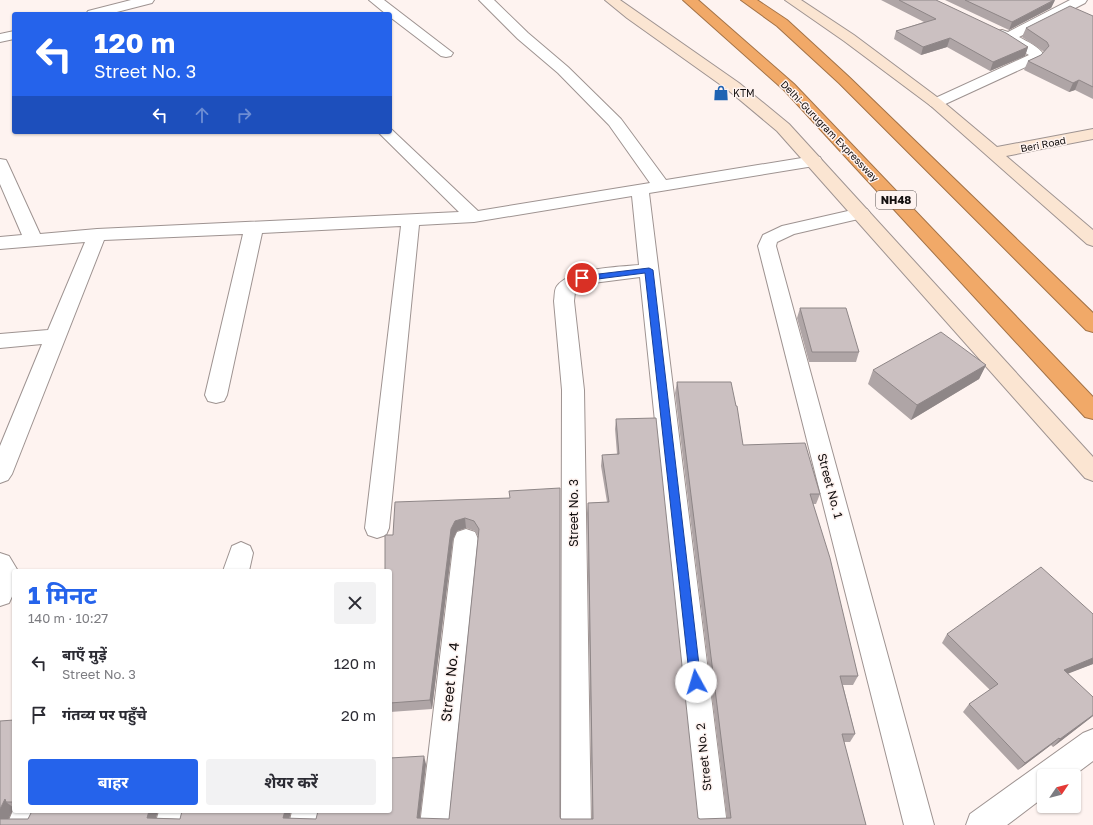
<!DOCTYPE html>
<html lang="hi">
<meta charset="utf-8">
<style>
:root{--surface:#fff;--page:#f2f2f3;--text:#2b2b33;--muted:#7c7c81;--accent:#2563eb}
body{margin:0;font-family:"Golos Text","Noto Sans Devanagari",sans-serif;background:var(--page);color:var(--text);height:100vh;display:flex;flex-direction:column;font-size:15px;white-space:nowrap}
*{box-sizing:border-box;margin:0}
p{font-size:13px;color:var(--muted)}
.icon{flex:none;width:22px;height:22px;fill:none;stroke:currentColor;stroke-width:2;stroke-linecap:round;stroke-linejoin:round}
.map{position:relative;flex:1;overflow:hidden}
.drawer{position:absolute;left:12px;top:569px;width:380px;height:244px;display:flex;flex-direction:column;background:var(--surface);border-radius:4px;box-shadow:0 1px 3px #0004}
.drawer>*{flex:none}
.hud{position:absolute;left:12px;top:12px;width:380px;height:122px;border-radius:4px;box-shadow:0 1px 3px #0004;background:#2563eb;color:#fff;overflow:hidden}
.needle{width:26px;rotate:55deg}
.controls{position:absolute;left:1037px;top:769px;display:grid;gap:8px}
.controls a{display:grid;place-items:center;width:44px;height:44px;border-radius:4px;background:var(--surface);box-shadow:0 1px 3px #0004;font-size:20px}
.pin{position:absolute;display:grid;place-items:center;width:34px;height:34px;color:#fff;margin:-17px;border:2px solid #fff;border-radius:50%;box-shadow:0 1px 4px #0007}
.me{position:absolute;width:44px;margin:-22px;rotate:354deg;stroke-linejoin:round;filter:drop-shadow(0 0 3px #0008)}
.turn{display:flex;align-items:center;gap:14px;height:84px;padding:0 16px;font-size:18px}
.turn .icon{width:52px;height:52px;stroke-width:2.5}
.turn b{display:block;font-size:28px;line-height:34px}
.lanes{display:flex;align-items:center;height:38px;padding:0 16px;background:#0003;justify-content:center;gap:20px;direction:ltr}
.lanes .off{opacity:.35}
.round{display:grid;place-items:center;flex:none;width:42px;height:42px;border-radius:4px;background:var(--page)}
.overview{display:flex;align-items:center;justify-content:space-between;height:68px;padding:0 16px}
h1{font-size:24px;font-weight:700;line-height:30px;color:var(--accent)}
.cta{display:flex;gap:8px;margin-top:auto;padding:8px 16px}
.cta a{flex:1;height:46px;border-radius:4px;background:var(--accent);color:#fff;font-size:16px;font-weight:700;line-height:46px;text-align:center}
.cta a+a{background:var(--page);color:var(--text)}
ul{padding:0;list-style:none}
li{display:flex;align-items:center;gap:12px;height:52px;padding:0 16px}
li div{flex:1}
li b{display:block;font-size:15px}
li em{font-style:normal}
.map>svg:first-child{display:block}
.lines{fill:none;stroke-linecap:round;stroke-linejoin:round}
.street-casing{stroke:#9e9391;stroke-width:2}
.secondary-casing{stroke:#9e9391;stroke-width:2}
.highway-casing{stroke:#a37348;stroke-width:2}
.street{fill:#fff;fill-rule:evenodd}
.secondary{fill:#fbe5d2;fill-rule:evenodd}
.highway{fill:#f1a968;fill-rule:evenodd}
.wall{fill:#afa5a6}
.shaded-wall{fill:#8e8687}
.building{fill:#cbc0c1;stroke:#8e8687}
.route{fill:#2563eb;stroke:#184099}
.labels{text-anchor:middle;stroke-width:3;stroke-linejoin:round;paint-order:stroke}
.far-poi-label{font-size:10px;fill:#120e0e;stroke:#fef3f0;text-anchor:start}
.far-street-label{font-size:10px;fill:#120e0e;stroke:#fef3f0}
.shield{fill:#fef3f0;stroke:#595352;stroke-width:1}
.shield-label{font-size:11px;font-weight:bold;fill:#120e0e}
.street-label{font-size:12px;fill:#120e0e;stroke:#fef3f0}
.near-street-label{font-size:14px;fill:#120e0e;stroke:#fef3f0}
</style>
<div class="map">
<svg width="1093" height="825" viewBox="0 0 1093 825">
<rect width="100%" height="100%" fill="#fef3f0"/>
<g class="lines">
<defs>
<path id="street" d="M131 0H154L152 3 109 14H86L88 11Z
M369 0H384L453 53 451 56 446 57 441 56 390 17V14H386Z
M479 0H494L528 33 568 67 621 119 666 180 814 156 820 157 822 161 820 165 814 166 649 193 727 825H697L640 277 593 283 575 292 574 301 584 390 591 825H561L562 390 554 301C555 296 554 290 557 286 571 268 618 267 639 265L632 196 474 222 419 225 389 528 386 535 377 538 368 535 365 528 401 226 262 233 227 395 224 401 216 403 208 401 205 395 243 234 104 240 12 474 8 480 0 483V446L42 344 0 348V334L48 330 85 242 0 249V237L22 235 0 184V159L6 160 8 164 40 234 97 229 459 212 378 132H390V128L478 211 650 183 609 125 558 73 518 39Z
M1070 0H1087L1085 3 1019 37C1028 42 1038 46 1044 55L1041 60 941 106 936 108 931 106 928 103 931 100 1029 55 997 37 995 34 997 31 1002 30 1008 32Z
M14 31V39L0 42V34Z
M861 208 867 209 870 213 867 217 794 234 777 242 776 246 934 825H904L758 246 763 235 782 226Z
M466 529 475 532 478 539 450 825H420L454 539 457 532Z
M241 542 250 546 253 553 249 571H223L232 546Z
M0 553 9 556 18 571H14V592L9 603 0 606Z
M1093 729V761L1073 776H1044V797L1007 825H966L970 814 1083 733Z
M14 808V811H43L37 825H7Z
M159 811H189L185 825H155Z
M292 811H322L319 825H289Z"/>
<path id="secondary" d="M605 0H620L739 83 789 124 1093 457V481L1085 478 777 131 728 90 627 18Z
M785 0H801L854 35 941 100 997 147 1093 129V139L1006 156 1093 230V246L1087 244 931 106 844 41Z"/>
<path id="highway" d="M683 0H698L794 84 1093 397V419L1085 417 784 90Z
M741 0H757L787 20 849 77 1093 313V332L1086 330 839 83 777 26Z"/>
</defs>
<use href="#street" class="street-casing"/>
<use href="#secondary" class="secondary-casing"/>
<use href="#highway" class="highway-casing"/>
<use href="#street" class="street"/>
<use href="#secondary" class="secondary"/>
<use href="#highway" class="highway"/>
</g>
<path class="wall" d="M881 0H936L1028 47 1025 56 990 71 947 47 921 55 894 39 896 31 924 22Z
M945 0H1055L1051 8 1009 30Z
M1093 16V99L1075 90 1069 92 1024 70 1028 61 1041 55 1044 52 1043 51 1022 37 1026 28Z
M800 308 859 352 856 362H809L797 318Z
M986 365 979 379 911 420 868 384 873 370Z
M677 382 743 445 820 494 816 504H813L858 676 853 685H843L855 734 850 742H844L866 825H0L14 720V808L8 819H28L32 811H158L156 818 180 819 182 811H291L289 818 316 819 426 764 420 819H449L478 536 475 531 466 528 457 531 453 539 432 709 390 712V571L393 535 509 498 560 817 561 819H592L587 513 588 503 607 502 601 466 602 455 617 454 615 429 616 419 698 818 700 819H727L675 393Z
M1093 614V664L1068 673 1093 716 1053 747 1051 745 1018 770 963 712 969 704 990 690 942 643 947 634Z"/>
<path class="shaded-wall" d="M1055 0 1051 8 1009 30 1012 22Z
M950 38 947 47 921 55 923 47Z
M1028 47 1025 56 990 71 993 62Z
M1079 80 1075 90 1069 92 1073 83Z
M986 365 979 379 911 420 917 405Z
M465 518 466 528 457 531 453 539 432 709 430 700 451 529 455 521Z
M1093 658V664L1057 678 1064 670Z
M1093 715V716L1053 747 1060 739Z
M1059 738 1051 745 1018 770 1025 763Z
M424 756 426 764 419 825 417 818Z
M5 799 6 802 14 808 6 824 0 821V809Z
M149 811H158L154 825 147 818Z
M285 811H291L288 825 283 818Z"/>
<path class="building" d="M899 0H936L1006 33 1028 47 993 62 950 38 923 47 896 31 936 19Z
M965 0H1054L1012 22Z
M1070 6 1093 16V87L1079 80 1073 83 1028 61 1041 55 1049 46 1047 42 1026 28Z
M800 308H846L859 352H812Z
M941 332 986 365 917 405 873 370Z
M677 382H731L736 406H737L743 445 805 443 820 494H810L830 558 858 676H840L855 734H842L866 825H0V819H28L32 811H149L147 818 180 819 182 811H285L283 818 316 819 318 811H390V758L424 756 417 818 449 819 479 529 474 521 465 518 455 521 451 529 430 700 390 703V571H385V535H393L395 502 510 498 509 491 560 488V817L561 819H593L588 503 609 502 602 455 619 454 616 419 656 418 698 818 700 819 731 818Z
M1041 567 1093 614V658L1064 670 1093 697V715L1060 739 1059 738 1025 763 969 704 998 684 947 634Z
M14 720V802H6L5 799 0 809V721Z"/>
<path class="route" d="M649 268 653 270 701 682 700 686 696 688 692 686 690 682 645 273 582 281 578 278 582 276Z"/>
<defs>
<symbol id="shop-bare" viewBox="-9 -9 18 18"><path d="M-5-2.5h2.3a2.7 3.5 0 0 1 5.4 0H5L5.5 6h-11ZM-1.5-2.5h3a1.5 2.3 0 0 0-3 0Z" fill="#1f63b3" stroke="#fef3f0" stroke-width="2.5" paint-order="stroke"/></symbol>
</defs>
<g fill-rule="evenodd">
<use href="#shop-bare" x="710" y="82" width="22" height="22"/>
</g>
<g class="labels">
<g class="far-poi-label">
<text x="733" y="97">KTM</text>
</g>
<g class="far-street-label">
<text transform="translate(830 131) rotate(46)" y="4">Delhi-Gurugram Expressway</text>
<text transform="translate(1043 144) rotate(-11)" y="4">Beri Road</text>
</g>
<rect class="shield" x="876" y="191" width="40" height="18" rx="3"/>
<g class="shield-label">
<text x="896" y="204">NH48</text>
</g>
<g class="street-label">
<text transform="translate(830 486) rotate(75)" y="4">Street No. 1</text>
<text transform="translate(574 513) rotate(-90)" y="4">Street No. 3</text>
<text transform="translate(704 757) rotate(-96)" y="4">Street No. 2</text>
</g>
<g class="near-street-label">
<text transform="translate(450 682) rotate(-84)" y="5">Street No. 4</text>
</g>
</g>
</svg>
<div class="controls">
<a><svg class="needle" viewBox="-14 -14 28 28"><path d="M0-13l5 13h-10z" fill="#e53935"/><path d="M0 13l5-13h-10z" fill="#7c7c81"/></svg></a>
</div>
<div class="pin" style="left:582px;top:278px;background:#d93025"><svg class="icon" aria-label="arrive" viewBox="0 0 24 24"><path d="M6 21V4h12l-3 4 3 4H6"/></svg></div>
<svg class="me" style="left:696px;top:682px" viewBox="-20 -20 40 40"><circle r="19" fill="#fff"/><path d="M0-13L10 11 0 6-10 11z" fill="#2563eb"/></svg>
<div class="hud">
<div class="turn"><svg class="icon" aria-label="left" viewBox="0 0 24 24"><path d="M17 20v-9H6M10 6l-5 5 5 5"/></svg><div><b>120 m</b>Street No. 3</div></div>
<div class="lanes"><svg class="icon" aria-label="left" viewBox="0 0 24 24"><path d="M17 20v-9H6M10 6l-5 5 5 5"/></svg><svg class="icon off" aria-label="ahead" viewBox="0 0 24 24"><path d="M12 20V5M6 11l6-6 6 6"/></svg><svg class="icon off" aria-label="right" viewBox="0 0 24 24"><path d="M7 20v-9h11M14 6l5 5-5 5"/></svg></div>
</div>
<section class="drawer">
<div class="overview"><div><h1>1 मिनट</h1><p>140 m · 10:27</p></div><a class="round"><svg class="icon" aria-label="close" viewBox="0 0 24 24"><path d="M6 6l12 12M18 6L6 18"/></svg></a></div>
<ul>
<li><svg class="icon" aria-label="left" viewBox="0 0 24 24"><path d="M17 20v-9H6M10 6l-5 5 5 5"/></svg><div><b>बाएँ मुड़ें</b><p>Street No. 3</p></div><em>120 m</em></li>
<li><svg class="icon" aria-label="arrive" viewBox="0 0 24 24"><path d="M6 21V4h12l-3 4 3 4H6"/></svg><div><b>गंतव्य पर पहुँचे</b></div><em>20 m</em></li>
</ul>
<div class="cta"><a>बाहर</a><a>शेयर करें</a></div>
</section>
</div>
